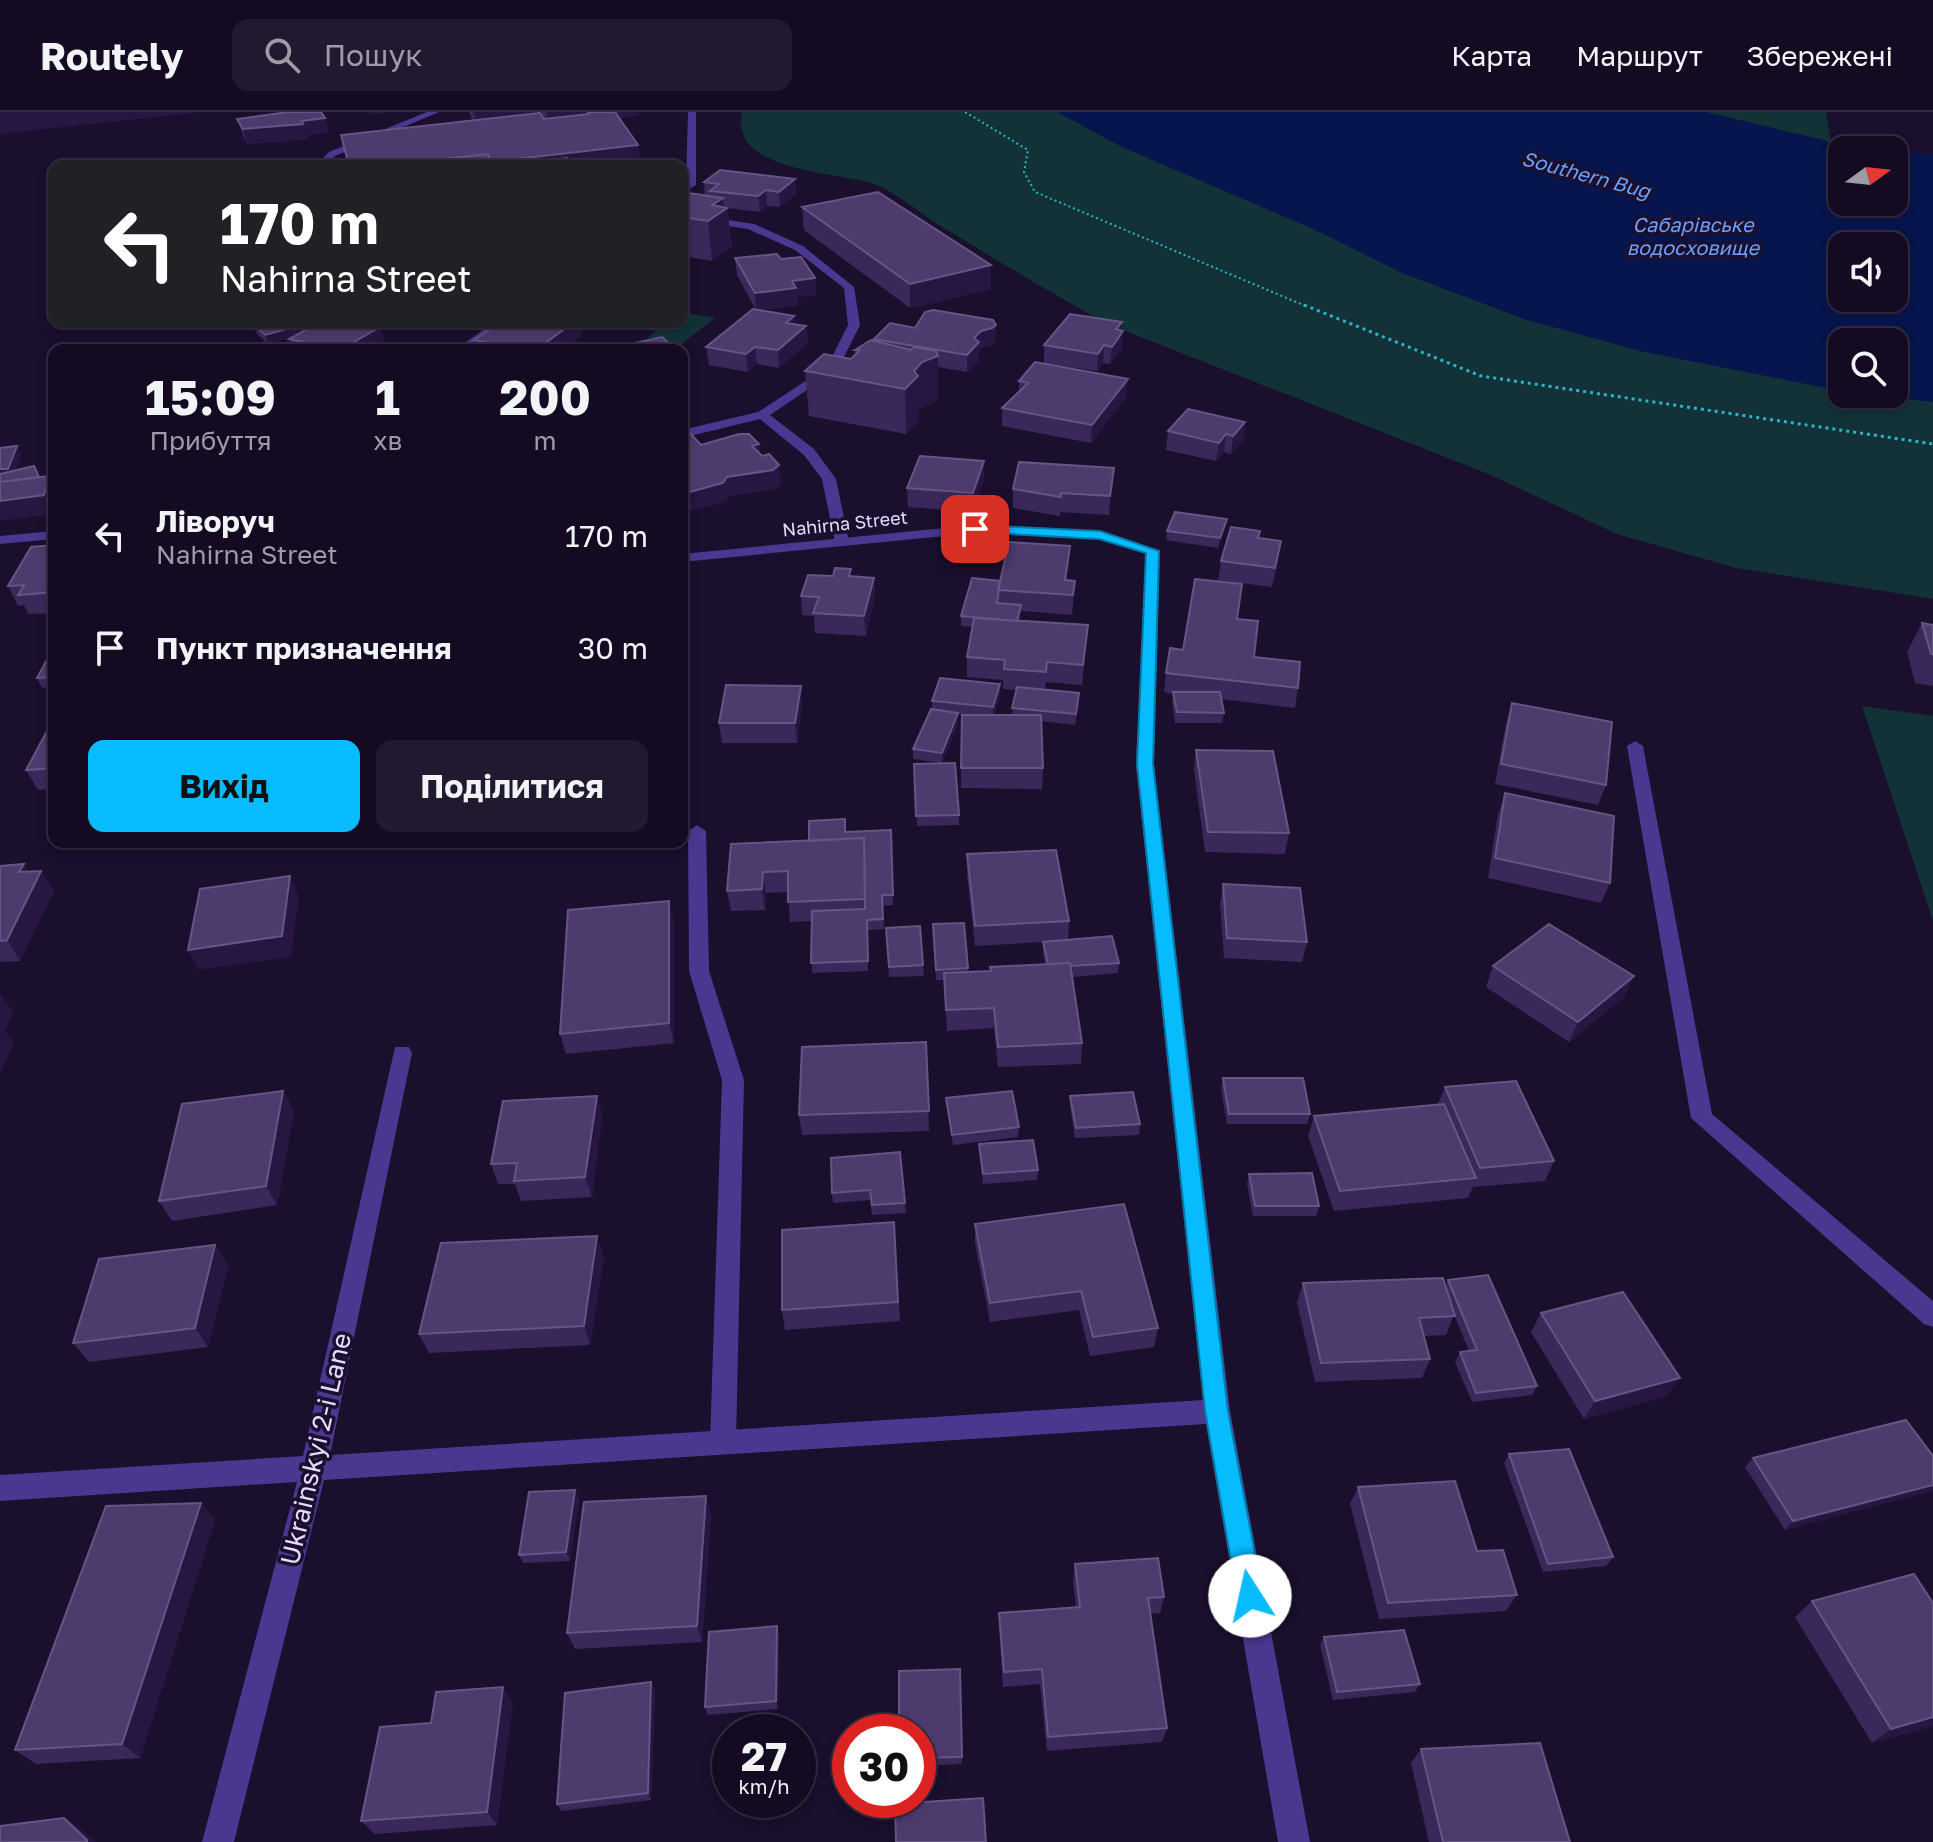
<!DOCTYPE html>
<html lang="uk">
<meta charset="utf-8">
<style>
:root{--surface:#140b22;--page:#21192f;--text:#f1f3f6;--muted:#9d9ba5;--line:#332b40;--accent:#07bbff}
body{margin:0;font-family:"Golos Text",sans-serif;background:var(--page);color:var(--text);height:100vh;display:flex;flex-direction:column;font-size:30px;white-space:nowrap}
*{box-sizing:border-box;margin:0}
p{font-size:26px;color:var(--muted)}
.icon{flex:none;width:44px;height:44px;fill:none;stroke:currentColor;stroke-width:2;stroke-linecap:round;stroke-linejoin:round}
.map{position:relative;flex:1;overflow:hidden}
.side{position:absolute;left:48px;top:232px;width:640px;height:504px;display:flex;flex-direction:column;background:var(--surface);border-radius:16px;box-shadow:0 4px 12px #0003,0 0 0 2px var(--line)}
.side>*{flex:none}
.top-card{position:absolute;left:48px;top:48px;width:640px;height:168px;border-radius:16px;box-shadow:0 4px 12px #0003,0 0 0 2px var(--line);background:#202124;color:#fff;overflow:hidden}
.needle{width:52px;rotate:75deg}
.buttons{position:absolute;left:1828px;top:24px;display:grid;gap:16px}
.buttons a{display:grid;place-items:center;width:80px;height:80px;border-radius:16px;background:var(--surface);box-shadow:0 4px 12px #0003,0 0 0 2px var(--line);font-size:40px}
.speed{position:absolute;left:712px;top:1602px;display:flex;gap:16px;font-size:40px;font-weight:700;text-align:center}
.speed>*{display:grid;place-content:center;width:104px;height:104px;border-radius:50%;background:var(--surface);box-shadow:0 4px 12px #0003,0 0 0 2px var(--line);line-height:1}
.speed small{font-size:20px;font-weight:400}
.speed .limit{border:12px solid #d22;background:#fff;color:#111}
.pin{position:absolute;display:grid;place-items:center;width:68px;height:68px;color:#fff;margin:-34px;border-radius:16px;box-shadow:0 4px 12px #0006}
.me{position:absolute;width:88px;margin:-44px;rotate:350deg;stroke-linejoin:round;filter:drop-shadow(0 0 6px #0008)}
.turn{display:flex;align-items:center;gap:28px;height:168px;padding:0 40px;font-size:36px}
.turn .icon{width:104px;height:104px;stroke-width:2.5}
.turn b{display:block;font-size:56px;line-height:68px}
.eta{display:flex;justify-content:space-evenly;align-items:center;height:136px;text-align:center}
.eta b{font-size:48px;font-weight:700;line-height:56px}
.action{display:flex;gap:16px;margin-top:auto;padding:16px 40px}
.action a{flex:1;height:92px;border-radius:16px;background:var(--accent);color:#111;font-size:32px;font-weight:700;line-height:92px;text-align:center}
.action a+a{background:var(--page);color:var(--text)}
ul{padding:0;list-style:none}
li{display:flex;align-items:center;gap:24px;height:112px;padding:0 40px}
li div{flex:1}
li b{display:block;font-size:30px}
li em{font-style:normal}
header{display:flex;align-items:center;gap:48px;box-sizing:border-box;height:112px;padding:0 40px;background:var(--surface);border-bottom:2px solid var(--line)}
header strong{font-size:38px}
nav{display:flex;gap:44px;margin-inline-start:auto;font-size:28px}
.search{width:560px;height:72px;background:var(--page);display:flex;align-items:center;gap:20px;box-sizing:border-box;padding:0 28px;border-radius:16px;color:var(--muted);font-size:30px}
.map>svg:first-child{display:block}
.green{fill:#123237}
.water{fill:#07154e;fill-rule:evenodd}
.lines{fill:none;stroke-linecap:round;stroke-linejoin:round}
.path-far1{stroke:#28b5c7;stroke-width:2;stroke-dasharray:2 3;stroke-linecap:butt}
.path{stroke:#28b5c7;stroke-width:3;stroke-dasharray:3 4;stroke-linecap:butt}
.service{fill:#4a378f;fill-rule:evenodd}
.minor{fill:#4a378f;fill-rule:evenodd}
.wall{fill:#3b285b}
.shaded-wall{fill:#261641}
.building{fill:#4d3b6d;stroke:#655484;stroke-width:2}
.route{fill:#07bbff;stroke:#057aa6;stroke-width:2}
.labels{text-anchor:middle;stroke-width:7;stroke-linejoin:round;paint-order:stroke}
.far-street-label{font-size:18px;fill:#e6dbff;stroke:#1a0f2d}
.far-water-label{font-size:20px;font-style:italic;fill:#69a0ff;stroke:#1a0f2d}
.near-street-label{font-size:26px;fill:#e6dbff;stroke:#1a0f2d}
</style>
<header>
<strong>Routely</strong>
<div class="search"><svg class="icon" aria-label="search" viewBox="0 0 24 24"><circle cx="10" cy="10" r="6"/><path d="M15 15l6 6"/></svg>Пошук</div>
<nav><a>Карта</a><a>Маршрут</a><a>Збережені</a></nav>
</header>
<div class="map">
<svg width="1933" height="1730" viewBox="0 0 1933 1730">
<rect width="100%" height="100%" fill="#1a0f2d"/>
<path class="green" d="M742 0H1129L1842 262V282H1894L1933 273V487L1736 456 1617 422 1491 363 1108 212C1050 181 995 147 939 113 918 100 894 78 871 71 834 60 729 59 742 0Z
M1705 0H1826L1831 30Z
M682 200 715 206 680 233 647 226 668 210H682Z
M1862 594 1933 604V809Z"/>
<path class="water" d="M1057 0H1705L1831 30 1893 38H1842V90H1894V38L1933 43V290L1861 282H1894V230H1842V279L1644 240 1524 207 1402 161 1311 116 1122 35ZM1842 134H1894V186H1842Z"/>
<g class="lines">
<path class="path-far1" d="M965 0 1028 38 1024 60 1035 80 1308 195"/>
<path class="path" d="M1304 193 1481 264 1933 332"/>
<path class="service" d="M427 0H439L335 44 325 54H315L329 40Z
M688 0H696V73L682 82V75L686 72Z
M682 101 754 112 803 134 854 175 860 213 838 257 770 303 814 337 836 367 849 430 847 433 835 430 822 367 804 343 760 307 682 326V318L758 300 827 255 848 213 844 176 795 138 748 117 682 107Z
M494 210H508L469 238H455Z
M1635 629 1643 634 1712 1002 1933 1189V1215L1924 1212 1691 1006 1627 634Z
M697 713 706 719 709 859 744 968 736 1330 732 1339 723 1342 714 1339 710 1330 722 968 689 859 688 719Z"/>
<path class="minor" d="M975 413 1100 419 1160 439 1154 652 1230 1299 1310 1730H1278L1206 1312 324 1368 234 1730H202L297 1370 0 1389V1363L303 1344 395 935H409L412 941 330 1343 1203 1288 1136 652 1146 441 1099 427 975 421 682 450V442Z
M54 419V427L0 432V424Z"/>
</g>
<path class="wall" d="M469 0H638L639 3 619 6 473 9Z
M325 6 329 20 307 23 308 27 247 32 242 21 237 7Z
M795 67 796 82 780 95 767 94 760 100 727 96 732 135 712 149 682 144V80L705 84 704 70Z
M802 95 991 153V177L910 196 804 118Z
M735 146 781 147 815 166 816 183 797 185 798 193 757 198 795 212 806 214 808 231 779 256 757 252 748 260 709 253 706 235 756 198 737 163Z
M501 210H579L581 224 563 238H477L474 228Z
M254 213 380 215 385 233 376 238H293L289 227 292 225 268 232 257 222Z
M996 213 995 230 992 233 981 236 979 239V248L967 260 938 255V288L923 295 919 299V308L906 322 809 304 805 259 851 247 855 242V238L874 228V227L915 216Z
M1121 218 1122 236 1110 252 1103 251 1097 259 1044 251V233Z
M1019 269 1126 285 1091 331 1002 314V296L1019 280Z
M1245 310 1243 328 1231 342 1224 340 1216 349 1166 338 1168 319Z
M682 323 701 333 759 332 760 341 781 372 775 377 729 384 725 390 691 398 682 387Z
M984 349V367L973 400 908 395 907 376Z
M1114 356 1109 403 1060 400V404L1013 396V377Z
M1227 407 1225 417 1218 436 1166 428 1167 419Z
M1259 426 1278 448 1272 475 1218 468 1221 449Z
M54 433V501L28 502 24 493 18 494 8 474Z
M1069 453 1066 468 1075 469 1072 503 1021 499 1019 509 1086 533 1082 573 1046 570 1045 578 1079 591 1075 613 1041 609 1043 656 1042 677 961 676V656L969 603 958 602V611L942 651 913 647V637L932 597V589L1000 572V582L994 603H1012L1016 578 1003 577V568L967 565V545L972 515 961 514V504L1000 469Z
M852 464 874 466 875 485 866 524 815 521 814 504 802 503 801 484Z
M1237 507 1254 545 1298 576 1295 596 1221 587 1224 601 1222 611H1175L1172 590 1173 582 1164 580 1166 561 1183 538Z
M1922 511 1933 513V574L1915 571 1907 540Z
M54 535V575L42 576 37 566Z
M801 574 802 593 797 631H722L719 611Z
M1512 591 1606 673 1598 693 1495 672 1506 611Z
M54 606V677L38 678 26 658Z
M1196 638 1289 721 1285 742 1205 740 1194 658Z
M914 652 959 703V713L917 714Z
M1505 681 1610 771 1601 791 1488 766 1498 702Z
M891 718 893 793 883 794 884 817 868 818V859L812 861 811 809 790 810 788 780 766 781 765 798 731 799 727 779 809 729 846 720Z
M967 742 1069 809 1068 828 1119 851 1118 861 1072 865 1082 931 1081 952 998 955 994 916 947 919 944 868H936L933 812 968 856V860L990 859V855L1045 852 1043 840V830L975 834 967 762Z
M0 754 29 760 41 759 54 779 20 849 0 850Z
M1223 772 1307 830 1302 850 1224 846 1220 792Z
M674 809V931L566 942 560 922Z
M886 816 923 853 924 864 889 865Z
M1493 854 1634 864 1624 885 1569 930 1486 875Z
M926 930 929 1019 802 1023 799 1003Z
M1223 966 1310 1002 1307 1012H1227L1221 976Z
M1445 975 1554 1049 1545 1069 1473 1075 1468 1086 1334 1099 1308 1024 1314 1004 1438 992Z
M283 979 294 999 277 1093 172 1109 159 1089Z
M597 984 602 1004 592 1085 521 1089 515 1072H498L491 1052Z
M1070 984 1140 1012 1139 1023 1075 1026 1070 994Z
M946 986 1019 1015 1018 1025 953 1033 947 996Z
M979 1032 1038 1058 1037 1068 983 1072Z
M900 1040 906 1101 872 1103 870 1088 833 1091 832 1081Z
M1249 1062 1319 1094 1316 1104H1253L1247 1072Z
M894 1110 900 1209 785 1218 782 1198Z
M975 1112 1158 1216 1154 1235 1090 1244 1079 1198 990 1210 975 1131Z
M215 1133 228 1153 208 1235 89 1250 73 1231Z
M604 1144 590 1233 429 1241 419 1222Z
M1448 1168 1537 1274 1532 1283 1472 1290 1455 1250 1460 1240 1469 1239 1454 1203 1446 1223 1424 1224 1430 1247 1422 1266 1315 1270 1297 1190 1303 1171 1446 1175Z
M1541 1201 1667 1284 1584 1307 1531 1220Z
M1509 1342 1613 1445 1606 1454 1543 1460 1504 1351Z
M1933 1344 1785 1418 1745 1355 1753 1346Z
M1358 1375 1477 1439 1517 1483 1506 1499 1379 1507 1350 1392Z
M575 1378 579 1387 570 1449 523 1451 519 1443Z
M201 1391 215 1408 140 1646 36 1652 15 1638Z
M711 1401 702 1530 575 1537 567 1521Z
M1075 1452 1164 1485 1160 1501 1150 1502 1167 1616 1162 1630 1047 1639 1040 1572 1003 1575 999 1517V1501L1076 1496 1073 1469Z
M1812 1489 1933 1614 1872 1631 1795 1505Z
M777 1514 779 1523 778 1597 708 1603 705 1595Z
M1324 1525 1420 1572 1415 1580 1333 1588 1320 1533Z
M960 1557 962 1652 918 1654V1620Z
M651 1570 655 1578 651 1688 561 1699 557 1692Z
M513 1590 497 1713 375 1722 361 1709Z
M1421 1637 1570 1730H1429L1411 1651Z"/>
<path class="shaded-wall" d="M0 0H202L0 22Z
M370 0H390L370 3Z
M474 0H539L541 9 477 17Z
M546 0H588L589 9 551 26Z
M588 0H638L639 3 591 9Z
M325 6 329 20 307 23 308 27 247 32 243 17Z
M638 33 641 54H458Z
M795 67 796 82 780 95 779 80Z
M766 78 767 94 760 100 758 84Z
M723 86 724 98 727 96 732 135 712 149 708 109 712 93Z
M991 153V177L910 196V172Z
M815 166 816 183 797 185 798 193 756 198 755 181 792 169Z
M794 204 796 221 786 211Z
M313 210H332L333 214 268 232 265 223Z
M574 210H579L581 224 563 238H536Z
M1122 210 1121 222 1123 219 1122 236 1110 252 1112 235 1116 217Z
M996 213 995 230 992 233 981 236 979 239V248L967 260V243L974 226 981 219Z
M806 214 808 231 779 256 778 238Z
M380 215 385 233 376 238H340Z
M1104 233 1103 251 1097 259 1098 242Z
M755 235 757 252 748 260 746 242Z
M938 244V288L923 295 919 299V308L906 322 905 277 914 259 922 250Z
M682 250 687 287 682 288Z
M1128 267 1126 285 1091 331 1092 313Z
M1245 310 1243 328 1231 342 1233 324Z
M1226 322 1224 340 1216 349 1219 331Z
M759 332 761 350 752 334Z
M17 334 21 344 13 366 0 367V357Z
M984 349V367L973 400V381Z
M779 353 781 372 775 377 729 384 725 390 691 398 689 380 727 365Z
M1114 356 1113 374 1109 403 1110 384Z
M49 364 54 374 53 402 0 409V389L45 378Z
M1227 407 1225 417 1218 436 1220 426Z
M1070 434 1069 453 1064 487 1065 468Z
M874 466 875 485 866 524 864 504Z
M1000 572V582L993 605V595Z
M801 574 802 593 797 631 795 611Z
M958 601V611L942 651V641Z
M24 752 36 770 41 759 54 779 20 849 7 828 19 760Z
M763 760 766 781 765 798 762 777Z
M290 764 299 785 291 845 198 858 188 838Z
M669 789 674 809V931L669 911Z
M1634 864 1624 885 1569 930 1578 910Z
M0 881 14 901 5 919 14 932 0 962Z
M283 979 294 999 277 1093 266 1074Z
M597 984 602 1004 592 1085 585 1065Z
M597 1124 604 1144 590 1233 584 1214Z
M215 1133 228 1153 208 1235 195 1216Z
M1680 1266 1667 1284 1584 1307 1595 1289Z
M1933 1373V1379L1785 1418 1793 1409Z
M575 1378 579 1387 570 1449 566 1440Z
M706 1384 711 1401 702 1530 697 1514Z
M201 1391 215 1408 140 1646 122 1632Z
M777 1514 779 1523 778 1597 776 1589Z
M651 1570 655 1578 651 1688 648 1681Z
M503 1575 513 1590 497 1713 487 1700Z
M1933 1605V1614L1872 1631 1891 1617Z
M64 1706 84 1719 96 1730H87Z"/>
<path class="building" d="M288 0H321L325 6 302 9 303 12 243 17 237 7Z
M588 0H615L638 33 491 50 488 42 443 47 434 52V54H349L341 23 540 1 544 7 589 2Z
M488 42 492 54H434V52L443 47Z
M567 46 571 54H518L517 52Z
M720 58 795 67 779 80 766 78 758 84 710 79 719 72 704 70Z
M682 80 723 86 712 93 727 96 708 109 682 105Z
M878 80 991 153 910 172 802 95Z
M777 142 781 147 801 145 815 166 792 169 796 176 755 181 735 146Z
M753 197 794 204 786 211 806 214 778 238 755 235 746 242 706 235Z
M933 198 993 208 996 213 992 216 981 219 974 226 979 230 967 243 874 227 890 211 915 216 925 200Z
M1070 202 1122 210 1116 217 1123 219 1112 235 1104 233 1098 242 1044 233Z
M267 210H313L265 223 254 213Z
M320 210H356L380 215 340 238 289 227Z
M501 210H574L536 238H485L494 232 474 228Z
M662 225 676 238H603Z
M871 228 911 238 914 235 936 239 938 244 922 250 914 259 918 264 905 277 805 259 824 242 851 247 860 238H855Z
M1035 250 1128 267 1092 313 1002 296 1028 271 1019 269Z
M1188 297 1245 310 1233 324 1226 322 1219 331 1168 319Z
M690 321 701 333 739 322H749L759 332 752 334 762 344 769 342 779 353 773 358 727 365 723 371 689 380 682 372V323Z
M17 334 8 357H0V336Z
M920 344 984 349 973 381 907 376Z
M1019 350 1114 356 1110 384 1061 381V385L1013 377Z
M34 354 39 365 0 370V362Z
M49 364 44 383 0 389V370Z
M1175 400 1227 407 1220 426 1167 419Z
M1231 415 1260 419 1258 426 1281 429 1275 456 1221 449Z
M1009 430 1070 434 1065 468 1075 469 1073 483 998 478Z
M54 433V439L50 446H54V480L18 483 24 473 8 474 31 435Z
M835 456 851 457 849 464 874 466 864 504 813 501 819 485 801 484 808 463 833 464Z
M972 466 1000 469 997 491 1021 493 1017 509 961 504Z
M1195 467 1242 472 1237 507 1258 509 1254 545 1300 550 1298 576 1166 561 1170 536 1183 538Z
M974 506 1088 513 1083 553 1047 550 1046 560 1004 557 1005 548 967 545Z
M1922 511 1933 513V542H1931Z
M54 535V565L37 566Z
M940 566 1000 572 993 595 932 589Z
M726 573 801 574 795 611H719Z
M1017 575 1079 581 1076 602 1012 596Z
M1173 580H1220L1224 601 1177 600Z
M1512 591 1612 610 1606 673 1501 652Z
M931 597 958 601 942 641 913 637Z
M962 603H1041L1043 656H961Z
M54 606V656L26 658Z
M1196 638 1273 639 1289 721 1208 720Z
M955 651 959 703 916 704 914 652Z
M1505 681 1614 704 1610 771 1495 746Z
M845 707V720L891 718 893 783H882L883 807 867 808 868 849 811 851 812 799 865 797 864 726 809 729V709Z
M864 726 865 787 788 790V759L763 760 762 777 727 779 731 732Z
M1056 738 1069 809 975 814 967 742Z
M24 752 19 760 41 759 7 828 0 829V754Z
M290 764 282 824 188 838 200 777Z
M1223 772 1300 776 1307 830 1227 826Z
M669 789V911L560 922 568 798Z
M964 811 968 856 936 858 933 812Z
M1549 812 1634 864 1578 910 1493 854Z
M920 814 923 853 889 855 886 816Z
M1112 824 1119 851 1071 854 1070 851 1048 852 1043 830Z
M1070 851 1082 931 998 935 994 896 946 898 944 861 991 859 990 855Z
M926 930 929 999 799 1003 802 935Z
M1223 966H1303L1310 1002H1229Z
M1516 969 1554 1049 1480 1056 1445 975Z
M283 979 266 1074 159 1089 182 992Z
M1012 979 1019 1015 952 1023 946 986Z
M1133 980 1140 1012 1076 1016 1070 984Z
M597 984 585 1065 514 1069 517 1051 491 1052 503 989Z
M1444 992 1476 1066 1340 1079 1314 1004Z
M1033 1028 1038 1058 983 1062 979 1032Z
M900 1040 905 1091 872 1093 870 1078 832 1081 831 1046Z
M1312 1061 1319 1094H1255L1249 1062Z
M1124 1092 1158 1216 1093 1225 1081 1179 990 1191 975 1112Z
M894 1110 898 1190 782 1198V1118Z
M597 1124 584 1214 419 1222 441 1131Z
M215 1133 195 1216 73 1231 99 1147Z
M1488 1163 1537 1274 1476 1281 1460 1240 1477 1238 1448 1168Z
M1443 1166 1455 1204 1419 1206 1430 1247 1321 1251 1303 1171Z
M1623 1180 1680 1266 1595 1289 1541 1201Z
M1906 1308 1933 1344V1373L1793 1409 1753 1346Z
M1569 1337 1613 1445 1548 1452 1509 1342Z
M1455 1369 1477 1439 1503 1438 1517 1483 1388 1491 1358 1375Z
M575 1378 566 1440 519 1443 529 1380Z
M706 1384 697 1514 567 1521 584 1390Z
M201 1391 122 1632 15 1638 106 1394Z
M1158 1446 1164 1485 1148 1486 1167 1616 1048 1625 1042 1557 1004 1560 999 1501 1080 1495 1075 1452Z
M1914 1462 1933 1491V1605L1891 1617 1812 1489Z
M777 1514 776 1589 705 1595 709 1520Z
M1404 1518 1420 1572 1337 1580 1324 1525Z
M960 1557 962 1645 918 1646V1620H899V1559Z
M651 1570 648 1681 557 1692 565 1581Z
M503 1575 487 1700 361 1709 380 1615 431 1611 436 1580Z
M1540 1631 1570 1730H1443L1421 1637Z
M983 1686 986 1730H896L895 1692Z
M64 1706 87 1728V1730H0V1714Z"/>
<path class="route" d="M975 413 1100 419 1159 439 1153 652 1228 1299 1263 1484 1259 1493 1250 1497 1241 1493 1237 1484 1205 1299 1137 652 1146 441 1099 427 971 420 969 417Z"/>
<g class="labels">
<g class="far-street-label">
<text transform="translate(845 412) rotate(-6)" y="6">Nahirna Street</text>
</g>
<g class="far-water-label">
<text transform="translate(1586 63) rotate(15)" y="7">Southern Bug</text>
<text x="1693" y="120">Сабарівське<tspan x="1693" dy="23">водосховище</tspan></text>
</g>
<g class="near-street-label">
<text transform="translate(316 1337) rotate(-77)" y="9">Ukrainskyi 2-i Lane</text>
</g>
</g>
</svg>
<div class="buttons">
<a><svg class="needle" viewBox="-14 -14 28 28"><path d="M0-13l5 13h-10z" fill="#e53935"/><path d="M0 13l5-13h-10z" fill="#9d9ba5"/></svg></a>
<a><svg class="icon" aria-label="sound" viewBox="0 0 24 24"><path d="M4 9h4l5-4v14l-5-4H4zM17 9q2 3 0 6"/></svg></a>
<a><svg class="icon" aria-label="search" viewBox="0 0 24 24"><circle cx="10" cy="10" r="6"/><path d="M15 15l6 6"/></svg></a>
</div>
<div class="speed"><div>27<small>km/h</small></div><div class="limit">30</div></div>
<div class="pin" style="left:975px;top:417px;background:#d93025"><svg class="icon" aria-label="arrive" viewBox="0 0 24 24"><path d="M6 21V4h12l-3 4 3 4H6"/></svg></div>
<svg class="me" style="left:1250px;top:1484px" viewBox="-20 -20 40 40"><circle r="19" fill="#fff"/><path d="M0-13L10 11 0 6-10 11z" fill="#07bbff"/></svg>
<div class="top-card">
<div class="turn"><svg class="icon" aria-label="left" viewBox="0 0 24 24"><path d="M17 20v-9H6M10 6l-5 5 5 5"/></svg><div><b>170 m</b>Nahirna Street</div></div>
</div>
<section class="side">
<div class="eta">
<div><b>15:09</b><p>Прибуття</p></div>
<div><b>1</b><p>хв</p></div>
<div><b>200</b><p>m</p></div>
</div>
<ul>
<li><svg class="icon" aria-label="left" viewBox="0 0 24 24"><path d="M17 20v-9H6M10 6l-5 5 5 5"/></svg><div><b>Ліворуч</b><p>Nahirna Street</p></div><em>170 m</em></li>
<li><svg class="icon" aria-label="arrive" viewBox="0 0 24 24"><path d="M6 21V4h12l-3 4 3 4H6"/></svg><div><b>Пункт призначення</b></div><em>30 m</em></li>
</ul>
<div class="action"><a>Вихід</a><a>Поділитися</a></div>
</section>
</div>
